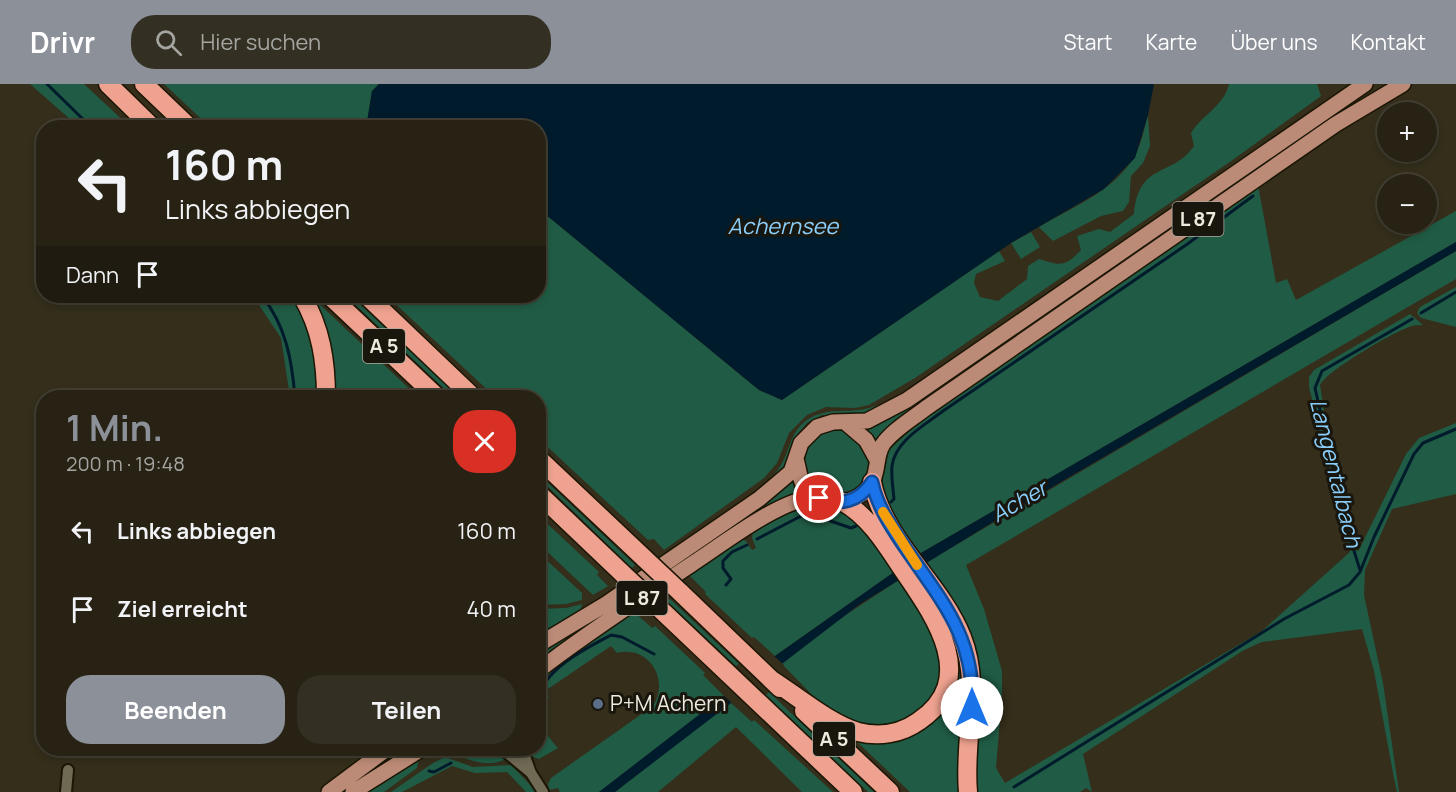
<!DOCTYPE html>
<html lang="de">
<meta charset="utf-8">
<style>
:root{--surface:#272214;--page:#332f22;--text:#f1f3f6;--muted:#a4a4a0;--line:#433f34;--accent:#8c9099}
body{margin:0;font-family:Manrope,sans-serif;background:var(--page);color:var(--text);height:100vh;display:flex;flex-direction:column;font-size:22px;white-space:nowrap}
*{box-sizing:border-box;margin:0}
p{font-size:20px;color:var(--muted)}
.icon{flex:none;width:33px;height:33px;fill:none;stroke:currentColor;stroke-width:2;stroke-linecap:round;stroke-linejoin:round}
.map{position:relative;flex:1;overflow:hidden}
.sheet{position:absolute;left:36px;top:306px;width:510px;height:366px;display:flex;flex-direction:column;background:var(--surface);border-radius:24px;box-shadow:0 3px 9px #0003,0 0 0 2px var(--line)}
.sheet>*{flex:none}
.top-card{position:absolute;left:36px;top:36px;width:510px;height:183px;border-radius:24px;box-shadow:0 3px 9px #0003,0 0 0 2px var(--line);background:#272214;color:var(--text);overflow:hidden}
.buttons{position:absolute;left:1377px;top:18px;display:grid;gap:12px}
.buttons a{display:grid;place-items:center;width:60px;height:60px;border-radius:50%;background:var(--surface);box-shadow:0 3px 9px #0003,0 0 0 2px var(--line);font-size:30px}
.pin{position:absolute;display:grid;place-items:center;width:51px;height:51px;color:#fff;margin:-26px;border:3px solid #fff;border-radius:50%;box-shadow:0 2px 6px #0007}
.me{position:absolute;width:66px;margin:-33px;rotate:0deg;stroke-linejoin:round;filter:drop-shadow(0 0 4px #0008)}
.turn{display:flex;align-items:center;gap:21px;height:126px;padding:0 30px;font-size:27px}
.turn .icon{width:78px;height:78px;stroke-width:2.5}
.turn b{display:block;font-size:42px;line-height:51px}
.then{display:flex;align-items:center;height:57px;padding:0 30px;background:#0003;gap:12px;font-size:22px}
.round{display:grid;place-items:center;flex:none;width:63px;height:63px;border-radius:24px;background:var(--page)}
.overview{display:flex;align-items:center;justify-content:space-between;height:102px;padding:0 30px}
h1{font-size:36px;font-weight:700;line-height:45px;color:var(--accent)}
.primary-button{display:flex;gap:12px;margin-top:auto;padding:12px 30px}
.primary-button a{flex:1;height:69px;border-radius:24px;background:var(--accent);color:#fff;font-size:24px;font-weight:700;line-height:69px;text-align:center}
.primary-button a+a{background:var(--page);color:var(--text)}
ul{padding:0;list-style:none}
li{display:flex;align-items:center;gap:18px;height:78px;padding:0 30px}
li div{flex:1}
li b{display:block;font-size:22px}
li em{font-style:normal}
header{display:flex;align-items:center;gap:36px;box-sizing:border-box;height:84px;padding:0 30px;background:var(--accent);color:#fff}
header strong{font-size:28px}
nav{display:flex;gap:33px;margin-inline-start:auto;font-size:21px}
.search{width:420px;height:54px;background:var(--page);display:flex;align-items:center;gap:15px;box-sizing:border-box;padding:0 21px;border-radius:24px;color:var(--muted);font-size:22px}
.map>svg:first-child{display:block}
.green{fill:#205c45}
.water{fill:#001b2c}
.pier{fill:#342e1b}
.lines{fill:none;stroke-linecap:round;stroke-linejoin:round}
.stream{stroke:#001b2c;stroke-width:3}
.minor-casing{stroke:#1c1604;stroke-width:14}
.primary-casing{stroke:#1c1604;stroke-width:18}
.motorway-casing{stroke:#1c1604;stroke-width:21}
.minor{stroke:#706954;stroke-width:10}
.primary{stroke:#bc8b77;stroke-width:15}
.motorway{stroke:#efa28f;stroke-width:18}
.motorway-bridge-casing{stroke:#1c1604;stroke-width:21;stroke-linecap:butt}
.motorway-bridge{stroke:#efa28f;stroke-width:18}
.route-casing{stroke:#114b97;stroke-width:15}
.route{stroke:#1a73e8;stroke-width:10}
.slow{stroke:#f59e0b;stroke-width:10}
.service-dot{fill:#5c6f8a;stroke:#19160e;stroke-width:2}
.labels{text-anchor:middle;stroke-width:6;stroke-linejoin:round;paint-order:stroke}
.shield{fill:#19160e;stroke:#adaaa0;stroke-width:1.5}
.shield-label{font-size:20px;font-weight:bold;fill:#ede9de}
.poi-label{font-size:21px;fill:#ede9de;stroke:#19160e;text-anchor:start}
.water-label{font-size:22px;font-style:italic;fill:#89cefa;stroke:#19160e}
</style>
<header>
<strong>Drivr</strong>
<div class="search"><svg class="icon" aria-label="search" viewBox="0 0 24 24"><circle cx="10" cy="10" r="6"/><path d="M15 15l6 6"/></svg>Hier suchen</div>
<nav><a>Start</a><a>Karte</a><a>Über uns</a><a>Kontakt</a></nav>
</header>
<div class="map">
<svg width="1456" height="708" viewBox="0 0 1456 708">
<rect width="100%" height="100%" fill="#342e1b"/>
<path class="green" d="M30 0H84L130 43H79Z
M164 0H379L372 7 367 38 371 44 210 43Z
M1229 0H1317L1321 12 1234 75 915 294 869 321 855 324 826 323 807 331 789 349 777 379 764 394 664 466 654 455 648 456 539 355 538 314 495 313 387 212H538L539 125 759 306 782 316 999 167 1005 177 976 190 974 199 980 213 998 217 1027 195 1028 182 1039 175C1061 182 1065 183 1081 166L1077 152 1099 145 1110 148 1134 130C1139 77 1172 94 1194 62L1191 49C1202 31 1224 22 1229 0Z
M1148 31 1150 62 1143 79 1131 92 1129 118 1123 127 1101 132 1053 157 1039 143C1071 124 1112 108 1133 75 1141 63 1144 45 1148 31Z
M1258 101 1276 199 1287 195 1296 216 1456 127V158L921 469 896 439 881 404 889 366 926 332Z
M1031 148 1040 163 1021 175 1011 159Z
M1456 167V195L966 481 984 525 1002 587V611L996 684 1005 699 1262 547 1350 468 1309 303V293L1314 286 1410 230 1423 241C1419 241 1413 241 1409 243 1392 249 1328 286 1320 301L1326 339 1358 468 1406 370 1419 354 1456 339V410L1392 425 1365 486 1364 511 1383 599 1399 708H1397L1394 694 1374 587 1362 545 1262 558 1244 566 1083 670 1092 708 1086 704 1080 708H972L977 614 938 495 927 478Z
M1456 203V243L1421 234 1417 229 1420 223Z
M253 212H296L310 238 321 313H290L281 254Z
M346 212H351L459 313H453Z
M315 216 418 313H330L311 219Z
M924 313 926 315 874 357 865 346Z
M878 321 879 324 863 331H822L807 339 795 353 784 384 769 399 704 444C729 426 757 410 777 387 790 371 788 349 807 336 828 321 852 332 878 321Z
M834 346C855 346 860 360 869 376 868 395 855 412 835 410 827 410 819 405 811 403 801 379 802 352 834 346Z
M539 389 547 398 635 481 632 484 539 394Z
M795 396 800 408 539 579V569C627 518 714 458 795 396Z
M812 422 840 427 857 435 894 488 775 572 754 553 752 554 705 510 706 508 688 490 741 455 746 457 752 466 756 464 752 454 753 448 790 428Z
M538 431 599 488 597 491 608 502 593 511 539 460Z
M541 471 582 509V516L566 520 539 521 538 472Z
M899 496 943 566 938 608 901 642 860 643 824 623 781 579 826 544Z
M670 515 739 580 736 582 667 517Z
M582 520 580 529 539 554V525L566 524Z
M633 527 652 544 655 542 705 589 703 591 724 612 599 708H560L558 704 549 706 548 700 551 694 653 622C670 596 649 561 617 569L611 562 545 607 549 613C531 632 544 648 558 664L539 675 531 672 528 665 538 664 539 597 558 580Z
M945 534 963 575V708H910L854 655 936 628Z
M769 608 874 708H868L766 611Z
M730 618 752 638 754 636 833 708H802L736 643 658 708H615Z
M437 665H494L506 675C485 686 466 673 446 668L432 674 425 671Z
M445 673 473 683 511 681 537 708H526L507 688 475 689 452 682 402 708H391L433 679Z
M419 674 417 684 384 708H364Z"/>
<path class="water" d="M379 0H1154L1148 31 1135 74 1104 105 1011 159 782 316 759 306 539 125 538 44 371 43 367 38 372 7Z
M1456 158V167L1001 433 860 520 615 708H599L775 572 921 469Z"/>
<path class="pier" d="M772 570 784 581 733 620 722 610Z"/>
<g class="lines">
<path class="stream" d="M47 0 92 44
M262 212C286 242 292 276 295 314
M1421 229 1456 208
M891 418 894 415C893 404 891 392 892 382 895 357 925 341 943 327L1186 161 1253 112
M757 455 803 431 816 432 851 444 856 442
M1360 486 1346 441 1315 304 1322 287 1412 235
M726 501 731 495 723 484V477L732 468 747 461
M538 614C545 584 587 564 611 551L622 553 654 570
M462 670 478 672 492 670
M429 687 434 688 451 679
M1014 703 1284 535 1349 501 1360 488 1374 453 1414 370 1423 359 1456 345"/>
<defs>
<path id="minor" d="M501 664 531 689
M522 664 531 689 543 708
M66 708 68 686"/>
<path id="primary" d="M846 339 866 356 877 376
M796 375C799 385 800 399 806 406 823 426 858 421 871 400 879 388 875 372 883 360 893 346 912 335 926 324L1336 40 1403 0
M538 561 606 520 759 415 791 388 801 359 817 343 833 338 867 337 907 316 1365 0
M538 587C588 548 640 515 692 480 723 460 780 415 816 413
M329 708 388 664
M353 708 423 664"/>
<path id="motorway" d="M108 0 153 44
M144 0 190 44
M302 212C321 244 326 277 326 314
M330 212 438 314
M367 212 474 314
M538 374 645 475
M872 398C884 457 940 498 962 553 982 604 963 655 968 708
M538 409 623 490
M680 508 780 604
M658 523 853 708
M772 596C797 612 830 640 858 648 879 653 901 650 919 637 981 595 933 530 903 486 887 462 869 432 843 418
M804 627 890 708"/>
</defs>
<use href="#minor" class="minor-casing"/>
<use href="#primary" class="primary-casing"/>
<use href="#motorway" class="motorway-casing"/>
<use href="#minor" class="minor"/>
<use href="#primary" class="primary"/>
<use href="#motorway" class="motorway"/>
<defs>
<path id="motorway-bridge" d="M645 475 680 508
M623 490 658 523"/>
</defs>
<use href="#motorway-bridge" class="motorway-bridge-casing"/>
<use href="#motorway-bridge" class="motorway-bridge"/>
</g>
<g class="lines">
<defs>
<path id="route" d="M819 414C840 422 859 418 872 398 877 421 890 441 902 459 940 515 976 553 972 624"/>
</defs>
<use href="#route" class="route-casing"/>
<use href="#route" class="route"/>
<path class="slow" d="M883 428 917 481"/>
</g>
<circle class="service-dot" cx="598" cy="620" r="6"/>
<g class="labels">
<g class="shield">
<rect x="1172.5" y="118" width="51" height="34" rx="4.5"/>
<rect x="363" y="245" width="42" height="34" rx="4.5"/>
<rect x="616.5" y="497" width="51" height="34" rx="4.5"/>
<rect x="813" y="638" width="42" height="34" rx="4.5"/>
</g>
<g class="shield-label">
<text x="1198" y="142">L 87</text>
<text x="384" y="269">A 5</text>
<text x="642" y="521">L 87</text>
<text x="834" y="662">A 5</text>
</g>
<g class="poi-label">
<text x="610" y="627">P+M Achern</text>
</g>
<g class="water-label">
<text x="783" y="150">Achernsee</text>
<text transform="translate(1336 389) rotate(76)" y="8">Langentalbach</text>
<text transform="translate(1019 417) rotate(-30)" y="8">Acher</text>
</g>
</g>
</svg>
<div class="buttons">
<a>+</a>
<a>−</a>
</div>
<div class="pin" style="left:819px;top:414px;background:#d93025"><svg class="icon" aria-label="arrive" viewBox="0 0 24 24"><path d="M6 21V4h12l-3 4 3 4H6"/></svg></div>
<svg class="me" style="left:972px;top:624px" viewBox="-20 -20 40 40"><circle r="19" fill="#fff"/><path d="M0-13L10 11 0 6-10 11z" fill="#1a73e8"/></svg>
<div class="top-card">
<div class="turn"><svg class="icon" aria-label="left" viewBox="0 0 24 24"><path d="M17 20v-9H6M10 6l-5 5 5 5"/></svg><div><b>160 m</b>Links abbiegen</div></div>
<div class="then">Dann<svg class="icon" aria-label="arrive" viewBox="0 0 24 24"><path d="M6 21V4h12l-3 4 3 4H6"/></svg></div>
</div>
<section class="sheet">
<div class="overview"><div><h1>1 Min.</h1><p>200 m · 19:48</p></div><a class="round" style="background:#d93025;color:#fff"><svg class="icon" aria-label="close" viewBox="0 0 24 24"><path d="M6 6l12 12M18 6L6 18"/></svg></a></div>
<ul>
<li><svg class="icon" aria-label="left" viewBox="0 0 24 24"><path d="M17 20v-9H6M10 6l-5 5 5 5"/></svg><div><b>Links abbiegen</b></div><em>160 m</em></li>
<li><svg class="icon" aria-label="arrive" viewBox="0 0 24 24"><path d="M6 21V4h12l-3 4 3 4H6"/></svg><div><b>Ziel erreicht</b></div><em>40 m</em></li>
</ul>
<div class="primary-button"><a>Beenden</a><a>Teilen</a></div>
</section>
</div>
